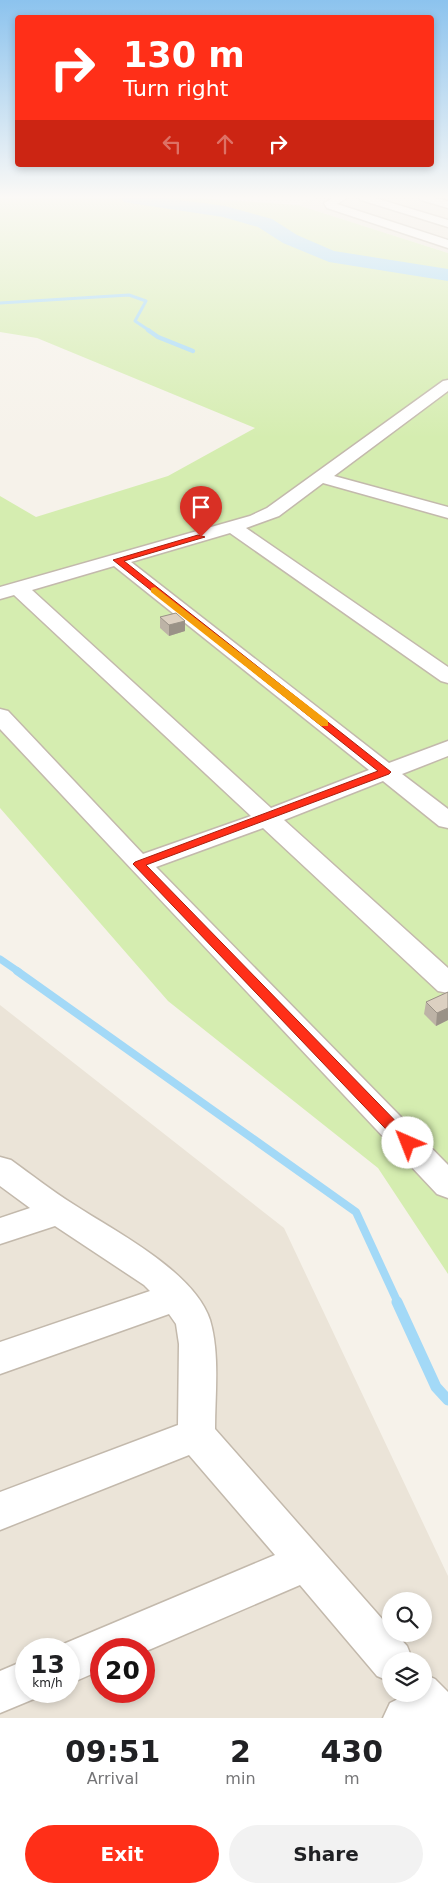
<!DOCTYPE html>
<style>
:root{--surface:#fff;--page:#f2f2f2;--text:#202124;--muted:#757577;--accent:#ff2f18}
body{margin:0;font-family:"DejaVu Sans",sans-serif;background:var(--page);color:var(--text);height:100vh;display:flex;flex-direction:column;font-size:19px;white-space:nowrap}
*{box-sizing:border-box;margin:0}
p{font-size:16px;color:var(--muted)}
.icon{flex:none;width:28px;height:28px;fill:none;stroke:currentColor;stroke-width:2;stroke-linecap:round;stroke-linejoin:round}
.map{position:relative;height:1718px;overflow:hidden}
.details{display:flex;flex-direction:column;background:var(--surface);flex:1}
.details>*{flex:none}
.hud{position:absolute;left:15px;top:15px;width:419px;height:152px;border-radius:5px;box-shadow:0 2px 8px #0003;background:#ff2f18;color:#fff;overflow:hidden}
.tools{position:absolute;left:382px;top:1592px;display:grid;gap:10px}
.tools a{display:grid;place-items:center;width:50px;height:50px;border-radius:50%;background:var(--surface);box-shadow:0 2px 8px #0003;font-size:25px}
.speed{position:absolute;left:15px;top:1638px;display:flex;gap:10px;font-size:25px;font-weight:700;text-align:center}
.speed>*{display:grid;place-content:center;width:65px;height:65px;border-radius:50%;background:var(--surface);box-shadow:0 2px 8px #0003;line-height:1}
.speed small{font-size:12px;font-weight:400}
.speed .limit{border:8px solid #d22;background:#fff;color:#111}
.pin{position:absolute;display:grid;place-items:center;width:42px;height:42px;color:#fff;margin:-51px -21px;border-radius:50% 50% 50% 0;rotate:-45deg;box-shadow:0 0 5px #0007}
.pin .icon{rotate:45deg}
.me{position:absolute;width:55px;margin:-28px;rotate:316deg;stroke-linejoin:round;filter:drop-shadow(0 0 4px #0008)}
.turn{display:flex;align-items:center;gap:18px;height:105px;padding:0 25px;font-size:22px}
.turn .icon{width:65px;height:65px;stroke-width:2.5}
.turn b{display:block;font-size:35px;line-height:42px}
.lanes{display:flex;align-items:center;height:48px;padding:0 25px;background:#0003;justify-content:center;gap:25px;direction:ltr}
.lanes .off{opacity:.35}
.eta{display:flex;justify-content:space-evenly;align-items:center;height:85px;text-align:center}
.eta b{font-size:30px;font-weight:600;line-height:35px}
.primary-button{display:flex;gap:10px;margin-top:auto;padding:10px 25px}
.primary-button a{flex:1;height:58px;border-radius:30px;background:var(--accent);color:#fff;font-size:20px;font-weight:600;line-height:58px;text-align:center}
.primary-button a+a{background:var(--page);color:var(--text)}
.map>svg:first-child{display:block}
.residential{fill:#ebe4d8;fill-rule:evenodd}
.green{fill:#d5edb0}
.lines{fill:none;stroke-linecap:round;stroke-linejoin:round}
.stream-far4{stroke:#a3d9f7;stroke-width:3}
.stream-far3{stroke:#a3d9f7;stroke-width:4.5}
.stream-far2{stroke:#a3d9f7;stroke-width:7}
.stream-far1{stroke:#a3d9f7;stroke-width:8}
.stream{stroke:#a3d9f7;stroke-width:11}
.river{fill:#a3d9f7;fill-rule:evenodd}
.minor-casing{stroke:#c3b9ac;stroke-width:3}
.minor{fill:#fff;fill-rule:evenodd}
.wall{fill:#bdb3a6}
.shaded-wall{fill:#9a9287}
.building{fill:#dcd0c1;stroke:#9a9287}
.route{fill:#ff2f18;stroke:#a61f10}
.slow{fill:#f59e0b}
</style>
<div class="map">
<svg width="448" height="1718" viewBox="0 0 448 1718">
<rect width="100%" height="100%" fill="#f6f2ea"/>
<path class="residential" d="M316 198H448V253L298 205Z
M0 1005 284 1228 448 1576V1718H0ZM391 1601H424V1634H391ZM26 1649H69V1691H26ZM101 1649H144V1691H101ZM391 1661H424V1694H391Z"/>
<path class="green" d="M0 198H198L298 205 448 253V1274L378 1168 168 1001 0 808V496L36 517 168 476 255 428 37 338 0 332Z"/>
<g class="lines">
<path class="stream-far4" d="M0 303 129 295 146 301 135 321 150 331"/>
<path class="stream-far3" d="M148 330 158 337 193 351"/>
<path class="stream-far2" d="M0 959 19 972"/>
<path class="stream-far1" d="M17 971 356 1212 398 1303"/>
<path class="stream" d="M397 1302 436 1387 448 1400"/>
<path class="river" d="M121 198H165L225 206 272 219 297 235 334 251 448 269V281L329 262 283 243 258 227 223 217 130 203 124 202Z"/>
<defs>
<path id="minor" d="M333 198H347L337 204 448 240V248L327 208 324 203Z
M359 198H375L448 220V227L361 200Z
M419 198H435L448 201V208L421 200Z
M448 380V391L334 476 448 507V518L323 483 279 516 246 528 448 667V683L441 681 230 533 131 562 389 763 448 741V756L402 774 448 809V828L439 826 383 781 284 820 448 968V993L438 991 263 828 156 867 448 1165V1198L437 1194 0 729V709L8 711 143 854 251 816 14 595 0 599V587L250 516 267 508 443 381ZM114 566 369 770 271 808 32 590Z
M0 1157 11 1160C32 1175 52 1191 73 1204 114 1231 194 1271 210 1320 220 1354 215 1394 215 1429L391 1629V1634H396L407 1646 413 1661H391V1682L377 1676 300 1585 144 1652V1649H101V1670L69 1684V1649L54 1648 275 1555 189 1455 0 1530V1492L178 1425 179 1344 176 1324 169 1314 0 1374V1342L150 1291 144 1285 55 1226 0 1244V1218L30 1208 0 1186Z
M26 1660V1691H43L41 1696 0 1713V1671Z
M424 1674 435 1679 448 1692V1718H383L390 1703 400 1698 399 1694H424Z"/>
</defs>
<use href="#minor" class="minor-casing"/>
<use href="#minor" class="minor"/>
</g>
<path class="wall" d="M160 617 185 621V631L169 636 160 628Z
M448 992V1020L436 1026 424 1014 426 1002Z"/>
<path class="shaded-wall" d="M185 621V631L169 636V625Z
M448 1008V1020L436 1026 437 1013Z"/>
<path class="building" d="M176 613 185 621 169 625 160 617Z
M448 992V1008L437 1013 426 1002Z"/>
<linearGradient id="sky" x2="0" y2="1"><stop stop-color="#8cc3ee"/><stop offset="0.45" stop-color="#fbf9f6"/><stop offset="1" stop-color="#fbf9f6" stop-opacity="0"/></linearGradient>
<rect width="448" height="438" fill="url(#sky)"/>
<path class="route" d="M198 535 205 537 124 561 391 772 389 774 146 865 413 1139 415 1143 413 1147 408 1148 403 1147 133 864 135 862 378 771 113 560Z"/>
<path class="slow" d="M155 587 328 721V726H321L151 592V588Z"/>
</svg>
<div class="tools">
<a><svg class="icon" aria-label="search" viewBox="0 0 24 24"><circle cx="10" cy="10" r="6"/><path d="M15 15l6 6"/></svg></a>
<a><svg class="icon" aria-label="layers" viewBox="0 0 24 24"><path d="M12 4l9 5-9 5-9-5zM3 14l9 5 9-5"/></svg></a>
</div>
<div class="speed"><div>13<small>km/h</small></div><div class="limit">20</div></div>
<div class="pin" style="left:201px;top:537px;background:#d93025"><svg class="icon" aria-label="arrive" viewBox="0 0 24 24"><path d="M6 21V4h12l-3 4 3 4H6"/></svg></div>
<svg class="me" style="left:408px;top:1143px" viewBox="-20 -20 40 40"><circle r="19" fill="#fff"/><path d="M0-13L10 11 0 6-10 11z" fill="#ff2f18"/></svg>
<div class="hud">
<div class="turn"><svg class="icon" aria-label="right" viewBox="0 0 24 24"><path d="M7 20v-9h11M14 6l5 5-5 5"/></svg><div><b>130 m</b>Turn right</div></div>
<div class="lanes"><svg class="icon off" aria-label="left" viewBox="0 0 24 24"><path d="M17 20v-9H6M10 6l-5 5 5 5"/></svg><svg class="icon off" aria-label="ahead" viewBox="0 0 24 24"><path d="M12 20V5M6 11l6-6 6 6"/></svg><svg class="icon" aria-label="right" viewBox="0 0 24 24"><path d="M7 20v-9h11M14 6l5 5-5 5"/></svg></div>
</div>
</div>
<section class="details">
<div class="eta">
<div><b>09:51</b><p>Arrival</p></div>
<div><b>2</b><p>min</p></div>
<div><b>430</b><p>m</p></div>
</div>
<div class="primary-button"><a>Exit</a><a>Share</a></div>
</section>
